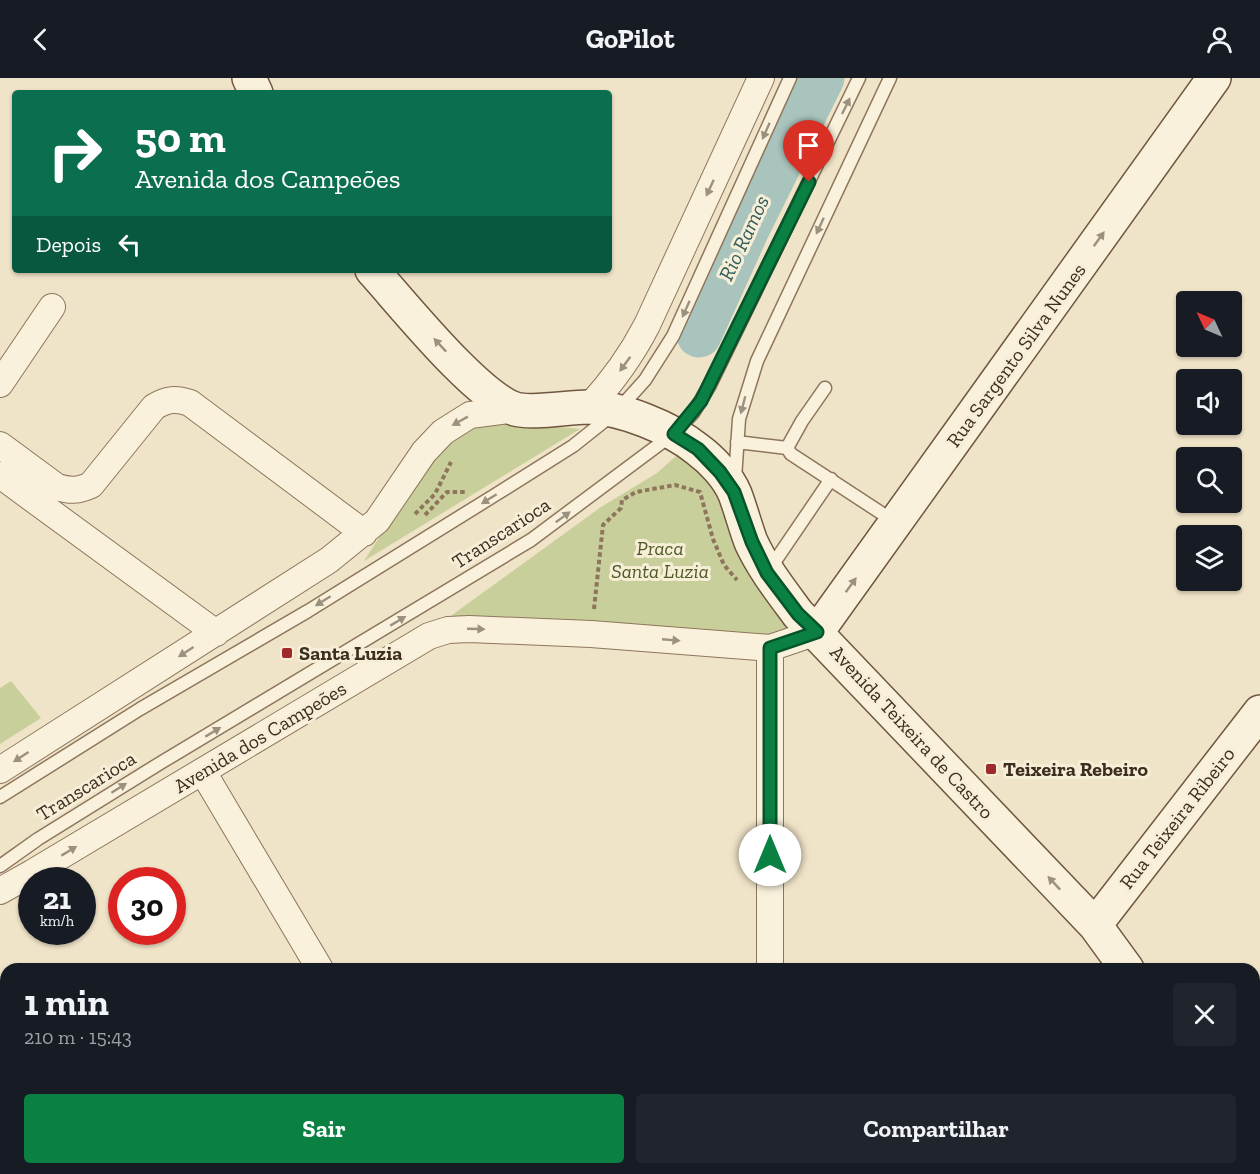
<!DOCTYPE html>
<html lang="pt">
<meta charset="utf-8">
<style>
:root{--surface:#171b24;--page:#20242c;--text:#f1f3f6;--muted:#9ea1a6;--accent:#0b8043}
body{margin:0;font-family:"Zilla Slab",serif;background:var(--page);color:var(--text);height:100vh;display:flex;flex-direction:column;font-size:22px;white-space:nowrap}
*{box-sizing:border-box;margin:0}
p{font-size:20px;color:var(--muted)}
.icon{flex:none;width:33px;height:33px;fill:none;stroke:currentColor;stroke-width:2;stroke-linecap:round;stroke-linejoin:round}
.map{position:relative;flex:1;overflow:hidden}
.drawer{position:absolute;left:0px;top:885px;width:1260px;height:212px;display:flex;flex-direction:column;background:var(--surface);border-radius:18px 18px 0 0;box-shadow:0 2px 4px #0004}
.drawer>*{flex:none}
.top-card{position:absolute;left:12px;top:12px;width:600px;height:183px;border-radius:6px;box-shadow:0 2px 4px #0004;background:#0b6e4f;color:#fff;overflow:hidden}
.needle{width:39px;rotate:314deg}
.fabs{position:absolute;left:1176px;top:213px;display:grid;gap:12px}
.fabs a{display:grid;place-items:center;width:66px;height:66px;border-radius:6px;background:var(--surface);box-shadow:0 2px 4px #0004;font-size:30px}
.speed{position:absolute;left:18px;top:789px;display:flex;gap:12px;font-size:30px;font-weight:700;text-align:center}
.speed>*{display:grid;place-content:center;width:78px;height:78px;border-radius:50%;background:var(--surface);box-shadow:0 2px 4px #0004;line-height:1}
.speed small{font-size:15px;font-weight:400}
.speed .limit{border:9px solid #d22;background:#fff;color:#111}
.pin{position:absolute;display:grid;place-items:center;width:51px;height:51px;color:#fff;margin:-62px -26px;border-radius:50% 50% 50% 0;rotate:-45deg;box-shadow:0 0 6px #0007}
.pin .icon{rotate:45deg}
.me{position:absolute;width:66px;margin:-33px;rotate:0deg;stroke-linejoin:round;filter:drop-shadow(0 0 4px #0008)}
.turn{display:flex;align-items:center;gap:21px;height:126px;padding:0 24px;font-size:27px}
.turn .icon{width:78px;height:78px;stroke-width:2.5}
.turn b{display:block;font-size:42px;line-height:51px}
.then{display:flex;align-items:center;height:57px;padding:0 24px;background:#0003;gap:12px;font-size:22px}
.round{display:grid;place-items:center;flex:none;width:63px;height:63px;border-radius:6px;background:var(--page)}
.summary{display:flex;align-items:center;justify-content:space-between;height:102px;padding:0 24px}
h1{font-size:36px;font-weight:700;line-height:45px}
.cta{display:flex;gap:12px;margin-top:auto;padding:12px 24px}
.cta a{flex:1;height:69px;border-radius:6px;background:var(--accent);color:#fff;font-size:24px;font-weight:700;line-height:69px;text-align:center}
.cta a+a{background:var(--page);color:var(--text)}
header{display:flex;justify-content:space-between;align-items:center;height:78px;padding:0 24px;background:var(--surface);font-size:27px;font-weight:700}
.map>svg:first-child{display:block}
.green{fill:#c9cf9b}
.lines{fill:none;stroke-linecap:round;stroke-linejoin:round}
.river{stroke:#a9c4bc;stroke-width:45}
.lane-casing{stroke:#8d765c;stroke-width:15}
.street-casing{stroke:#8d765c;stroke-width:28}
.secondary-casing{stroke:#6f573f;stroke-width:36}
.path{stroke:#8d765c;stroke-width:4;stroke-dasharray:4.5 3;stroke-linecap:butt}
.lane{stroke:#faf1dc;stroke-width:12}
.street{stroke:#faf1dc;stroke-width:26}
.secondary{stroke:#faf1dc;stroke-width:33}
.oneway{fill:#9c907e}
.route-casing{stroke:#07532c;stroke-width:15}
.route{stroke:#0b8043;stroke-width:10}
.poi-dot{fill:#9e2a2b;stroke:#f7eed8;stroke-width:2}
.labels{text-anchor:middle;stroke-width:6;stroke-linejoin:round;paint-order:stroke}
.street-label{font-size:20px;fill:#3d2e20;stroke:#f7eed8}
.park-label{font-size:20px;font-style:italic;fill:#4d5a26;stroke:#f7eed8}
.poi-label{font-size:20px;font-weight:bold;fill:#3d2e20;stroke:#f7eed8;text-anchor:start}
.water-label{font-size:21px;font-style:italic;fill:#2f5d5a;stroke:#f7eed8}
</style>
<header><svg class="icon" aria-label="back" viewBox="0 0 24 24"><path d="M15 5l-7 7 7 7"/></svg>GoPilot<svg class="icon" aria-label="person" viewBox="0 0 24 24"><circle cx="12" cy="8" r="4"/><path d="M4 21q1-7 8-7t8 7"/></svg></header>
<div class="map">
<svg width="1260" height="1096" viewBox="0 0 1260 1096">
<rect width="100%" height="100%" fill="#f0e4c8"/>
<path class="green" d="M488 342 580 351 364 483 434 374 456 353Z
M676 378 690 382 713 403 740 475 759 511 798 559 454 555 452 537 601 429 657 395Z
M11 603 41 640 0 666V610Z"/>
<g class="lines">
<path class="river" d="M699 257 747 151 822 0"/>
<defs>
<path id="lane" d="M825 310 802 343 787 370 791 376 895 444
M737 364 787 370
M735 401 739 341 757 283 890 0
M769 492 831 401
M0 719 140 631 308 533 495 417 573 368 617 333 645 302 673 258 790 0
M0 788 38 761 162 684 531 462 673 356 693 335 710 307 859 0
M243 1096 252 1090"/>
<path id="street" d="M0 306 52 229
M589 329C612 304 631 278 647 247L761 0
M0 367 57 409C70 413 78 413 91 407L154 329C167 321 176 320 190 325L364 455
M0 397 216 555
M770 570V891
M0 692 329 482 377 443 424 374 443 354 470 337 516 331
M203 694 320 891
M0 813 32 795 429 558 448 552 469 551 591 556 770 570 817 554
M439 1090 442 1096
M770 1090V1096"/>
<path id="secondary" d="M249 0 256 15
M372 192C402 225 476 318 515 331 533 336 568 329 588 329 622 330 671 350 697 371 712 382 728 399 735 416 741 432 745 448 751 464 763 490 781 513 798 536L1095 847 1127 891
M817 554 1214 0
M1095 847 1260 634
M1254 1064 1260 1073"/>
</defs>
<use href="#lane" class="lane-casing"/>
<use href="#street" class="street-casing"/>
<use href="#secondary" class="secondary-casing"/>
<path class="path" d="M415 436 435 416 451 384
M425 437 447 414H465
M594 531 603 447 621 430 622 422 636 414 675 407 700 414 713 461 724 487 737 502"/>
<use href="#lane" class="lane"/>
<use href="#street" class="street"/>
<use href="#secondary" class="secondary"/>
</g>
<defs><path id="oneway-solid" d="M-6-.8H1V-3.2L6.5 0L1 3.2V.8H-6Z" transform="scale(1.5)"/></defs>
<g class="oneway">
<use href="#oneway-solid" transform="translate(846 28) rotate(-64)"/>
<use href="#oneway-solid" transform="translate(766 53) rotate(114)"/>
<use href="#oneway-solid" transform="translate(710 110) rotate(115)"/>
<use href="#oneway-solid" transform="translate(820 148) rotate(115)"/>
<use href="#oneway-solid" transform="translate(1099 161) rotate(-54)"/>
<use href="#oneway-solid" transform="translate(686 231) rotate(114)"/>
<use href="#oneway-solid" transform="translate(440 267) rotate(-133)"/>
<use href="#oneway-solid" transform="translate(625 286) rotate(126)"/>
<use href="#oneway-solid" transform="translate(743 327) rotate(105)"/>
<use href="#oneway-solid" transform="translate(460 343) rotate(151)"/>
<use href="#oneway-solid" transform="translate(489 421) rotate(148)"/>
<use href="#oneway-solid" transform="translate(563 439) rotate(-36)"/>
<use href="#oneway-solid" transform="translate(851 507) rotate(-54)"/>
<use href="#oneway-solid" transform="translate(323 523) rotate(148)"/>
<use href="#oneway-solid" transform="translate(398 543) rotate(-31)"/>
<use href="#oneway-solid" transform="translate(476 551) rotate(2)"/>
<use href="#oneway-solid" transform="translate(671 562) rotate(5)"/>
<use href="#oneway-solid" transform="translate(186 574) rotate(147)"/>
<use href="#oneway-solid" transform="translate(213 654) rotate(-31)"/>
<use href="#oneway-solid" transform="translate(21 679) rotate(147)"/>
<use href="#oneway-solid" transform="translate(119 710) rotate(-32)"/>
<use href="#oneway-solid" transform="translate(69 773) rotate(-31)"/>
<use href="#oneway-solid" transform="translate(1054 805) rotate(-133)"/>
</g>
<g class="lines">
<defs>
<path id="route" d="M770 777V570L817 554 798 536 767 495 752 464 734 414 720 394 698 371 674 356 701 323 809 104"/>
</defs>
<use href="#route" class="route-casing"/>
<use href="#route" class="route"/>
</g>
<g class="poi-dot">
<rect x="281" y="569" width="12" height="12" rx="3"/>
<rect x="985" y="685" width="12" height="12" rx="3"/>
</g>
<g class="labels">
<g class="street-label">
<text transform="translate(1016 277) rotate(-54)" y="7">Rua Sargento Silva Nunes</text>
<text transform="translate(501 455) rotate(-33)" y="7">Transcarioca</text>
<text transform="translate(912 654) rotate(47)" y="7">Avenida Teixeira de Castro</text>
<text transform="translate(260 659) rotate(-31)" y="7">Avenida dos Campeões</text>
<text transform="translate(86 708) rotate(-32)" y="7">Transcarioca</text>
<text transform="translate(1177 740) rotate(-52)" y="7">Rua Teixeira Ribeiro</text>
</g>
<g class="park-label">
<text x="660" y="477">Praca<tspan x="660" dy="23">Santa Luzia</tspan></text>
</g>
<g class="poi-label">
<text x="299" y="582">Santa Luzia</text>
<text x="1003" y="698">Teixeira Rebeiro</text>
</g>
<g class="water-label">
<text transform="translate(744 160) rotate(-65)" y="7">Rio Ramos</text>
</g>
</g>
</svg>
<div class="fabs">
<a><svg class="needle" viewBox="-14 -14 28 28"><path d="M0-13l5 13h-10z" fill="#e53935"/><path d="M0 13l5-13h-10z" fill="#9ea1a6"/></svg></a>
<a><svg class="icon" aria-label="sound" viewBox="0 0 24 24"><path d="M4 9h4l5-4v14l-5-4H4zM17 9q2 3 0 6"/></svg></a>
<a><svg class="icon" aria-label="search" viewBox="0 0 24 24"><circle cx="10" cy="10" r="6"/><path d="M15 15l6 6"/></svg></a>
<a><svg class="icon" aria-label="layers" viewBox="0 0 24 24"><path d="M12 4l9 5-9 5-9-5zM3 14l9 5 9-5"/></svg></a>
</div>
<div class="speed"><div>21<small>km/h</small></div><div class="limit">30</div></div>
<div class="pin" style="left:809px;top:104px;background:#d93025"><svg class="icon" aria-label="arrive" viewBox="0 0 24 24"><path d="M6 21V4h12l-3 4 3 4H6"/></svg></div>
<svg class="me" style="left:770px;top:777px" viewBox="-20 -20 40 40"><circle r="19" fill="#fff"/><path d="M0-13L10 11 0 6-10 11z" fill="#0b8043"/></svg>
<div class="top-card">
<div class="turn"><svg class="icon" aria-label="right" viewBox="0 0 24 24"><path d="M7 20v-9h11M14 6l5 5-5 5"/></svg><div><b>50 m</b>Avenida dos Campeões</div></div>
<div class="then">Depois<svg class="icon" aria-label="left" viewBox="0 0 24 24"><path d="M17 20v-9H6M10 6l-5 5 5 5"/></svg></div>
</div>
<section class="drawer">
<div class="summary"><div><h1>1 min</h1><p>210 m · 15:43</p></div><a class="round"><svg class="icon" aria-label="close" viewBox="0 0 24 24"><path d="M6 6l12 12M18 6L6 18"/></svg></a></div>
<div class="cta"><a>Sair</a><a>Compartilhar</a></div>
</section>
</div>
